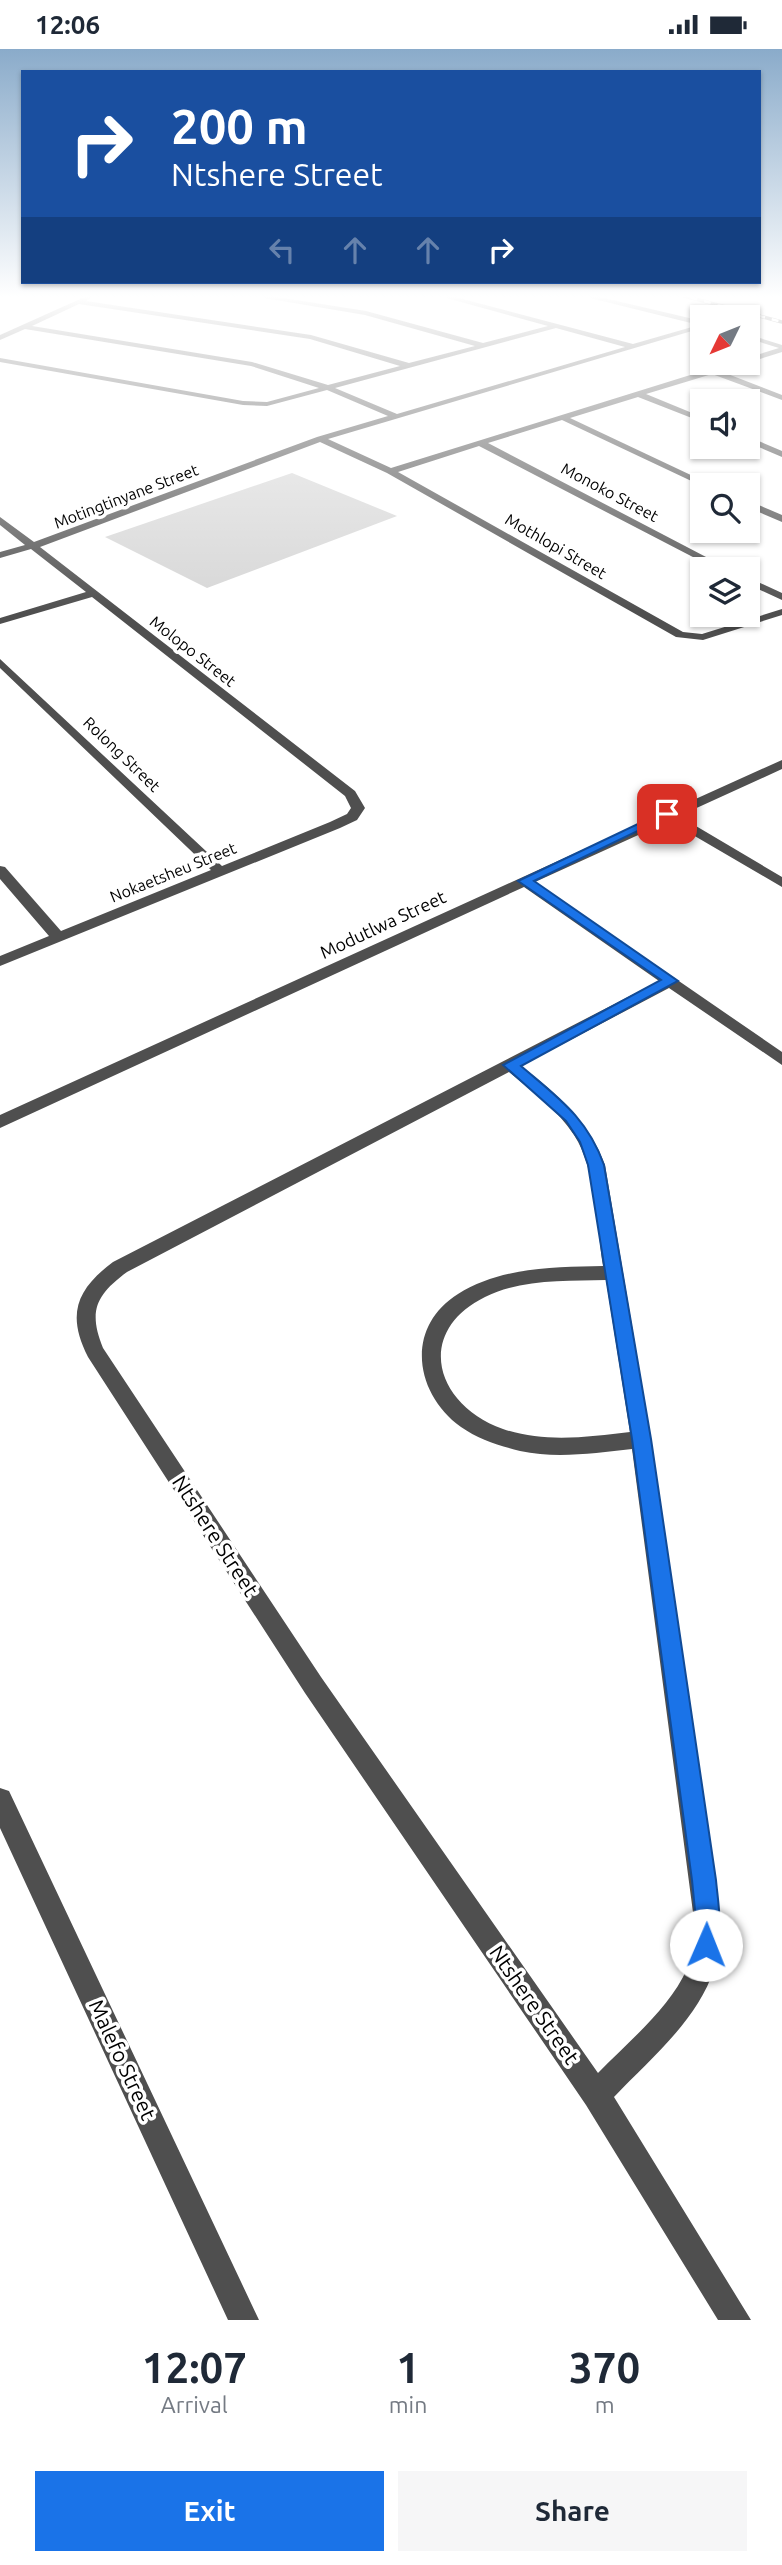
<!DOCTYPE html>
<style>
:root{--surface:#fff;--page:#f6f6f7;--text:#1f2937;--muted:#747a83;--accent:#1a73e8}
body{margin:0;font-family:Ubuntu,sans-serif;background:var(--page);color:var(--text);height:100vh;display:flex;flex-direction:column;font-size:26px;white-space:nowrap}
*{box-sizing:border-box;margin:0}
p{font-size:23px;color:var(--muted)}
.icon{flex:none;width:38px;height:38px;fill:none;stroke:currentColor;stroke-width:2;stroke-linecap:round;stroke-linejoin:round}
.map{position:relative;height:2271px;overflow:hidden}
.details{display:flex;flex-direction:column;background:var(--surface);flex:1}
.details>*{flex:none}
.top-card{position:absolute;left:21px;top:21px;width:740px;height:214px;border-radius:0px;box-shadow:0 2px 5px #0004;background:#1a4fa0;color:#fff;overflow:hidden}
.needle{width:46px;rotate:227deg}
.buttons{position:absolute;left:690px;top:256px;display:grid;gap:14px}
.buttons a{display:grid;place-items:center;width:70px;height:70px;border-radius:0px;background:var(--surface);box-shadow:0 2px 5px #0004;font-size:35px}
.pin{position:absolute;display:grid;place-items:center;width:60px;height:60px;color:#fff;margin:-30px;border-radius:14px;box-shadow:0 4px 10px #0006}
.me{position:absolute;width:77px;margin:-38px;rotate:1deg;stroke-linejoin:round;filter:drop-shadow(0 0 5px #0008)}
.turn{display:flex;align-items:center;gap:24px;height:147px;padding:0 35px;font-size:32px}
.turn .icon{width:91px;height:91px;stroke-width:2.5}
.turn b{display:block;font-size:49px;line-height:60px}
.lanes{display:flex;align-items:center;height:66px;padding:0 35px;background:#0003;justify-content:center;gap:35px;direction:ltr}
.lanes .off{opacity:.35}
.eta{display:flex;justify-content:space-evenly;align-items:center;height:119px;text-align:center}
.eta b{font-size:42px;font-weight:600;line-height:49px}
.primary-button{display:flex;gap:14px;margin-top:auto;padding:14px 35px}
.primary-button a{flex:1;height:80px;border-radius:0px;background:var(--accent);color:#fff;font-size:28px;font-weight:600;line-height:80px;text-align:center}
.primary-button a+a{background:var(--page);color:var(--text)}
.status{display:flex;justify-content:space-between;align-items:center;height:49px;padding:0 35px;background:var(--surface);direction:ltr}
.status svg{height:19px;fill:currentColor}
.map>svg:first-child{display:block}
.green{fill:#d6d6d6}
.lines{fill:none;stroke-linecap:round;stroke-linejoin:round}
.minor{fill:#4f4f4f;fill-rule:evenodd}
.rail-casing{stroke:#000;stroke-width:3.5}
.rail{stroke:#fff;stroke-width:2.5;stroke-dasharray:7;stroke-linecap:butt}
.route{fill:#1a73e8;stroke:#114b97;stroke-width:2}
.labels{text-anchor:middle;stroke-width:7;stroke-linejoin:round;paint-order:stroke}
.far-street-label{font-size:16px;fill:#000;stroke:#fff}
.street-label{font-size:18px;fill:#000;stroke:#fff}
.near-street-label{font-size:21px;fill:#000;stroke:#fff}
</style>
<div class="status"><b>12:06</b><svg viewBox="0 0 49 12"><path d="M0 12V9h3v3zM5 12V6h3v6zM10 12V3h3v9zM15 12V0h3v12zM26 1h20v11H26zM47 4h2v5h-2z"/></svg></div>
<div class="map">
<svg width="782" height="2271" viewBox="0 0 782 2271">
<rect width="100%" height="100%" fill="#fff"/>
<path class="green" d="M292 424 397 467 207 539 105 488Z"/>
<g class="lines">
<path class="minor" d="M240 245H258L366 262 483 294 548 277 432 245H444L633 295 699 276 574 245H587L702 272V279L328 390 391 419 732 313H745L720 322 782 346V351L712 325 646 345 702 368V373L638 348 570 369 712 436 702 437 562 371 488 394 729 520H716L479 397 398 423 683 583 702 585 782 560V566L703 591 676 588 387 424 320 393 40 498 355 742 365 759 357 771 340 779 0 917V907L49 887 0 830V817L5 818 61 882 211 821 0 619V610L222 817 330 773 347 765 351 759 345 747 92 548 0 575V569L86 543 31 500 0 509V503L25 496 0 476V468L34 493 317 388 388 367 327 341 267 357 243 356 0 313V309L243 352 267 353 319 339 251 317 25 280 0 291V286L89 246 92 248 86 252 311 286 409 314 475 297 365 266ZM79 255 310 290 400 317 328 336 252 313 32 277ZM556 279 625 298 397 365 335 339Z
M747 285 782 296V303L750 313H747V309L779 299 747 289Z
M747 387 782 402V408L747 393Z
M747 451 782 466V473L747 458Z
M747 528 782 544V551L747 535Z
M782 711V720L679 767 782 828V838L669 772 535 833 782 1003V1016L669 939 521 1017C557 1045 589 1072 605 1116L651 1390 720 1871C719 1887 719 1904 714 1920 698 1971 650 2010 614 2048L751 2271H718L586 2056 305 1644 88 1308C66 1265 77 1240 113 1213L659 932 524 838 0 1079V1066L661 765 662 762H669ZM509 1023C532 1042 558 1061 574 1086 596 1119 597 1178 603 1217 554 1218 501 1218 458 1245 405 1278 414 1344 461 1378 478 1390 500 1397 520 1402 557 1410 595 1404 632 1400L694 1871C693 1887 694 1905 687 1920 669 1960 628 1993 598 2024L321 1628 103 1299C88 1262 96 1246 127 1223ZM606 1231 630 1383C588 1388 544 1394 503 1380 435 1356 414 1283 485 1248 521 1230 566 1232 606 1231Z
M0 1739 9 1742 259 2271H228L0 1779Z"/>
<defs>
<path id="rail" d="M677 245 782 273"/>
</defs>
<use href="#rail" class="rail-casing"/>
<use href="#rail" class="rail"/>
</g>
<linearGradient id="sky" x2="0" y2="1"><stop stop-color="#8aabca"/><stop offset="0.44" stop-color="#fff"/><stop offset="1" stop-color="#fff" stop-opacity="0"/></linearGradient>
<rect width="782" height="563" fill="url(#sky)"/>
<path class="route" d="M663 763 673 765 534 832 678 932 521 1017C557 1048 587 1068 604 1116L651 1390 716 1831C718 1854 724 1882 714 1904L706 1908 697 1904 694 1896 696 1871 692 1831 632 1390 588 1116 580 1093 566 1072 503 1016 661 931 518 832Z"/>
<g class="labels">
<g class="far-street-label">
<text transform="translate(610 443) rotate(28)" y="6">Monoko Street</text>
<text transform="translate(126 447) rotate(-21)" y="6">Motingtinyane Street</text>
<text transform="translate(556 497) rotate(30)" y="6">Mothlopi Street</text>
<text transform="translate(193 602) rotate(38)" y="6">Molopo Street</text>
<text transform="translate(122 705) rotate(44)" y="6">Rolong Street</text>
<text transform="translate(173 823) rotate(-22)" y="6">Nokaetsheu Street</text>
</g>
<g class="street-label">
<text transform="translate(383 876) rotate(-25)" y="6">Modutlwa Street</text>
</g>
<g class="near-street-label">
<text transform="translate(215 1487) rotate(57)" y="7">Ntshere Street</text>
<text transform="translate(534 1956) rotate(55)" y="7">Ntshere Street</text>
<text transform="translate(122 2011) rotate(65)" y="7">Malefo Street</text>
</g>
</g>
</svg>
<div class="buttons">
<a><svg class="needle" viewBox="-14 -14 28 28"><path d="M0-13l5 13h-10z" fill="#e53935"/><path d="M0 13l5-13h-10z" fill="#747a83"/></svg></a>
<a><svg class="icon" aria-label="sound" viewBox="0 0 24 24"><path d="M4 9h4l5-4v14l-5-4H4zM17 9q2 3 0 6"/></svg></a>
<a><svg class="icon" aria-label="search" viewBox="0 0 24 24"><circle cx="10" cy="10" r="6"/><path d="M15 15l6 6"/></svg></a>
<a><svg class="icon" aria-label="layers" viewBox="0 0 24 24"><path d="M12 4l9 5-9 5-9-5zM3 14l9 5 9-5"/></svg></a>
</div>
<div class="pin" style="left:667px;top:765px;background:#d93025"><svg class="icon" aria-label="arrive" viewBox="0 0 24 24"><path d="M6 21V4h12l-3 4 3 4H6"/></svg></div>
<svg class="me" style="left:706px;top:1896px" viewBox="-20 -20 40 40"><circle r="19" fill="#fff"/><path d="M0-13L10 11 0 6-10 11z" fill="#1a73e8"/></svg>
<div class="top-card">
<div class="turn"><svg class="icon" aria-label="right" viewBox="0 0 24 24"><path d="M7 20v-9h11M14 6l5 5-5 5"/></svg><div><b>200 m</b>Ntshere Street</div></div>
<div class="lanes"><svg class="icon off" aria-label="left" viewBox="0 0 24 24"><path d="M17 20v-9H6M10 6l-5 5 5 5"/></svg><svg class="icon off" aria-label="ahead" viewBox="0 0 24 24"><path d="M12 20V5M6 11l6-6 6 6"/></svg><svg class="icon off" aria-label="ahead" viewBox="0 0 24 24"><path d="M12 20V5M6 11l6-6 6 6"/></svg><svg class="icon" aria-label="right" viewBox="0 0 24 24"><path d="M7 20v-9h11M14 6l5 5-5 5"/></svg></div>
</div>
</div>
<section class="details">
<div class="eta">
<div><b>12:07</b><p>Arrival</p></div>
<div><b>1</b><p>min</p></div>
<div><b>370</b><p>m</p></div>
</div>
<div class="primary-button"><a>Exit</a><a>Share</a></div>
</section>
